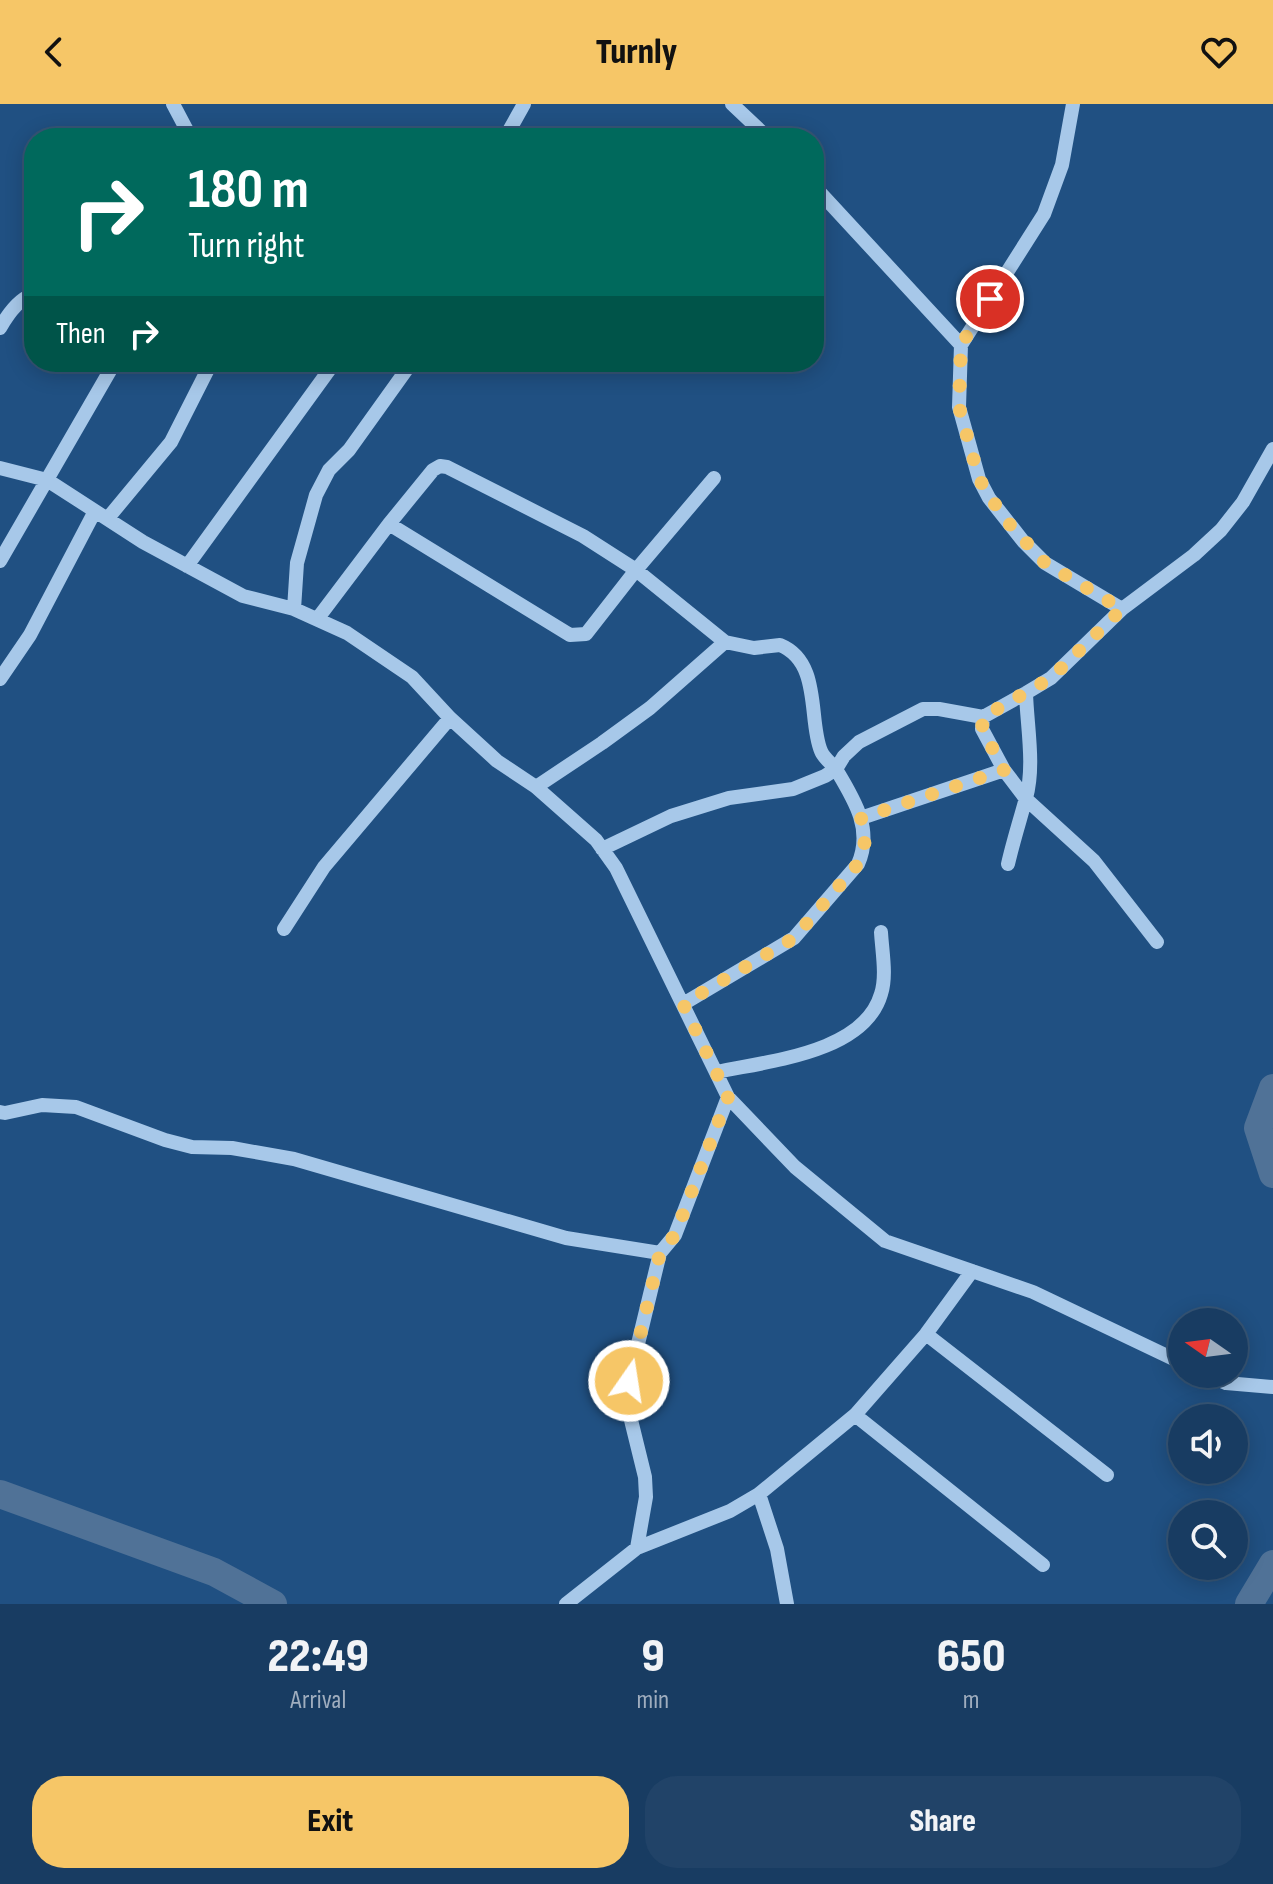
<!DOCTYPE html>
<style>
:root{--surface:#183c62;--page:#214368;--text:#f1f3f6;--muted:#9fadbe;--line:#365677;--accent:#f6c667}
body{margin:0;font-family:"Sofia Sans Condensed",sans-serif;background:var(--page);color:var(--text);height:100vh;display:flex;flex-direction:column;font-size:30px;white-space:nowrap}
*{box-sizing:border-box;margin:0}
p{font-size:26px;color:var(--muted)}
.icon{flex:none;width:44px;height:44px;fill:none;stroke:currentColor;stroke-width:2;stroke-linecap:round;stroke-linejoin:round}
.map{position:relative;height:1500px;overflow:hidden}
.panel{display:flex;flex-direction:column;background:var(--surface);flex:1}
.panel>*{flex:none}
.guide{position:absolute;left:24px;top:24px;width:800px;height:244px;border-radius:32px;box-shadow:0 4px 20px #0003,0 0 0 2px var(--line);background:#00695c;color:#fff;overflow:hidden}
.needle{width:52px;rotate:284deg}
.fabs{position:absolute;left:1168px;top:1204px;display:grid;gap:16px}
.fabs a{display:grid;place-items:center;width:80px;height:80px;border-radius:50%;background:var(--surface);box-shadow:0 4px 20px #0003,0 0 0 2px var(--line);font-size:40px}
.pin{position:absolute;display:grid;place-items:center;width:68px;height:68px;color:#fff;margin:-34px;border:4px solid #fff;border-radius:50%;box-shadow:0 2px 8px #0007}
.me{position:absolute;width:88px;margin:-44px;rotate:13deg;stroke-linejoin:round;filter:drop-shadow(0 0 6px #0008)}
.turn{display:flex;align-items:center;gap:28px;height:168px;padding:0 32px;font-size:36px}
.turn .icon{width:104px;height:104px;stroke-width:2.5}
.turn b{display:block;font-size:56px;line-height:68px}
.then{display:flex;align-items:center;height:76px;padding:0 32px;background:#0003;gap:16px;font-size:30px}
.eta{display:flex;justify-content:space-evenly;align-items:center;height:136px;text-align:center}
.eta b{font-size:48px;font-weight:800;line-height:56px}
.button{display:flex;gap:16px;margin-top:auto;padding:16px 32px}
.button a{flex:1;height:92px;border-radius:32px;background:var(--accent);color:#111;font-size:32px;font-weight:800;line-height:92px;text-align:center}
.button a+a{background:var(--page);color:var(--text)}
header{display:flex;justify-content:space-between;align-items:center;height:104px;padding:0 32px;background:var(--accent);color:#111;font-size:36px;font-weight:800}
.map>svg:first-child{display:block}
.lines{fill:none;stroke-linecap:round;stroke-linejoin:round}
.river{stroke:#507297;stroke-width:28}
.minor{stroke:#a7c8e9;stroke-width:14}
.route{stroke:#f6c667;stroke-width:14;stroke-dasharray:0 25.2}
</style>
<header><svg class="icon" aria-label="back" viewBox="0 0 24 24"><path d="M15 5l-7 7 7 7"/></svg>Turnly<svg class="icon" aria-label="heart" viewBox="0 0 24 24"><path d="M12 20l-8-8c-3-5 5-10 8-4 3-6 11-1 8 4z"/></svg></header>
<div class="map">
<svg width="1273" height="1500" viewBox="0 0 1273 1500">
<rect width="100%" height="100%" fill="#205082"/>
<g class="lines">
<path class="river" d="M1273 984 1258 1024 1273 1070
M0 1390 214 1468 273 1500
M1249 1500 1273 1460"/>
<path class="minor" d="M173 0 191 34
M732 0 768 34
M1073 0 1062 61 1044 110 961 241 959 303 979 375 989 394 1023 437 1045 459 1122 505
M505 34 524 0
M814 82 961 241
M0 224C8 210 19 194 34 190
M0 364 47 376 143 438 243 492 294 505 347 529 412 573 450 614 497 657 536 683 596 736 616 764 728 993 795 1063 885 1137 1033 1188 1182 1259
M108 414 171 338 208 265 216 258
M389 420 570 531 586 530 636 466 714 374
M0 457 115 258
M187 462 335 258
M294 505 297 459 316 391 329 366 349 346 412 258
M318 514 389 420 433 366 440 362 447 363 583 432 636 466 725 538 754 544 780 541C822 558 808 617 821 647 824 655 833 660 837 667 855 697 873 726 858 760L794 834 683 900
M0 575 30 531 95 407
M983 613 982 625 1004 666 1026 695 1094 757 1157 838
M536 683 602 639 650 604 725 538
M861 714 1004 666
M602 745 671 712 729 694 793 685 825 672 836 665 844 652 859 638 923 605H939L983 613 1026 589 1051 574 1122 505 1194 451 1221 426 1243 398 1273 345
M1008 760C1013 738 1020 716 1026 694 1035 662 1027 622 1026 589
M284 825 324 763 450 614
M717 968C768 957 864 949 881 890 887 872 882 847 881 828
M0 1008 5 1009 42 1001 76 1003 165 1036 192 1043 232 1044 294 1055 566 1134 660 1149
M926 1230 1107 1371
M1206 1270 1226 1279 1273 1283
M855 1311 1043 1461
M759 1390 777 1445 787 1500
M637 1444 646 1393 645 1373 631 1316 629 1277 660 1149 675 1131 680 1118 728 993
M566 1500 637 1444 730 1407 759 1390 855 1311 926 1230 972 1167"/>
</g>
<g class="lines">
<path class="route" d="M629 1277 660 1149 675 1131 680 1118 728 993 683 900 794 834 858 760 866 734 861 714 1004 666 982 625 983 613 1051 574 1122 505 1045 459 1003 413 979 375 959 303 961 241 990 195"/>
</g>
</svg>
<div class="fabs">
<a><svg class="needle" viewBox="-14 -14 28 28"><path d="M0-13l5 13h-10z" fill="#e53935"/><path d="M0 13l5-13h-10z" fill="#9fadbe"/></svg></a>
<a><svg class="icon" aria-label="sound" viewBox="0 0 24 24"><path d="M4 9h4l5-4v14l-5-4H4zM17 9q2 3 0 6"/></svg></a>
<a><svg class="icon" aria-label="search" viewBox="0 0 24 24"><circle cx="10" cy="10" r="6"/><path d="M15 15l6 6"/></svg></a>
</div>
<div class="pin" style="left:990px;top:195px;background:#d93025"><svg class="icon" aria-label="arrive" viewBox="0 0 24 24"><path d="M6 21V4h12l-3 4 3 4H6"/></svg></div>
<svg class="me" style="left:629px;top:1277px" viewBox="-20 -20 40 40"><circle r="17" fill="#f6c667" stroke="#fff" stroke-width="3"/><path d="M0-11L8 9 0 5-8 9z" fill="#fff"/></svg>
<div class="guide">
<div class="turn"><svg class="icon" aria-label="right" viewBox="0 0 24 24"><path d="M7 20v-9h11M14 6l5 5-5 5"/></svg><div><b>180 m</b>Turn right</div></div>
<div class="then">Then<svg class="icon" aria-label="right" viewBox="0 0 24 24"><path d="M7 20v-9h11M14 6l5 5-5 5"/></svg></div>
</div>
</div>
<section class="panel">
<div class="eta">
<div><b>22:49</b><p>Arrival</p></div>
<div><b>9</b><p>min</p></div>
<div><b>650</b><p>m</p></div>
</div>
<div class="button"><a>Exit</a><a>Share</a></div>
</section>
